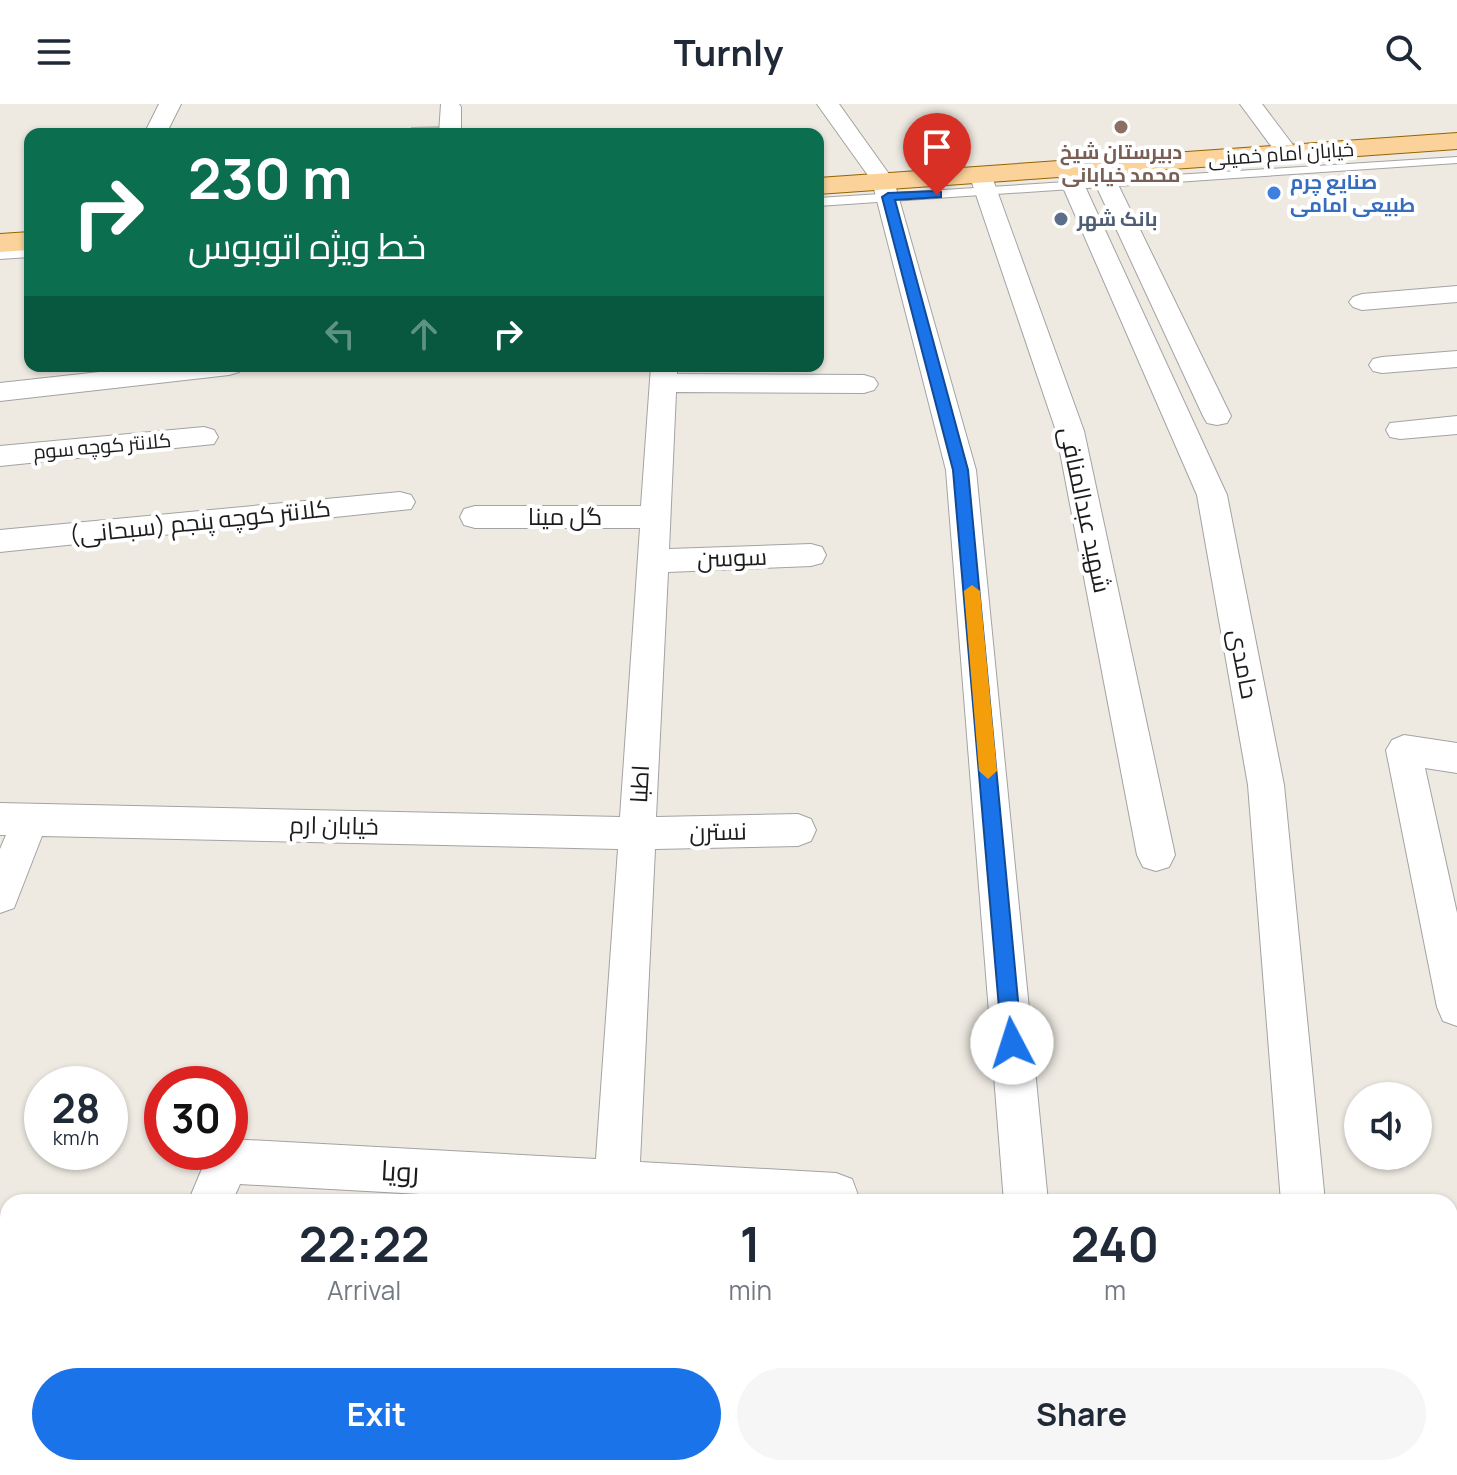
<!DOCTYPE html>
<meta charset="utf-8">
<style>
:root{--surface:#fff;--page:#f6f6f7;--text:#1f2937;--muted:#747a83;--accent:#1a73e8}
body{margin:0;font-family:Manrope,Cairo,sans-serif;background:var(--page);color:var(--text);height:100vh;display:flex;flex-direction:column;font-size:30px;white-space:nowrap}
*{box-sizing:border-box;margin:0}
p{font-size:26px;color:var(--muted)}
.icon{flex:none;width:44px;height:44px;fill:none;stroke:currentColor;stroke-width:2;stroke-linecap:round;stroke-linejoin:round}
.map{position:relative;flex:1;overflow:hidden}
.details{position:absolute;left:0px;top:1090px;width:1458px;height:282px;display:flex;flex-direction:column;background:var(--surface);border-radius:24px 24px 0 0;box-shadow:0 2px 6px #0004}
.details>*{flex:none}
.top-card{position:absolute;left:24px;top:24px;width:800px;height:244px;border-radius:16px;box-shadow:0 2px 6px #0004;background:#0b6e4f;color:#fff;overflow:hidden}
.controls{position:absolute;left:1344px;top:978px;display:grid;gap:16px}
.controls a{display:grid;place-items:center;width:88px;height:88px;border-radius:50%;background:var(--surface);box-shadow:0 2px 6px #0004;font-size:40px}
.speed{position:absolute;left:24px;top:962px;display:flex;gap:16px;font-size:40px;font-weight:700;text-align:center}
.speed>*{display:grid;place-content:center;width:104px;height:104px;border-radius:50%;background:var(--surface);box-shadow:0 2px 6px #0004;line-height:1}
.speed small{font-size:20px;font-weight:400}
.speed .limit{border:12px solid #d22;background:#fff;color:#111}
.pin{position:absolute;display:grid;place-items:center;width:68px;height:68px;color:#fff;margin:-82px -34px;border-radius:50% 50% 50% 0;rotate:-45deg;box-shadow:0 0 8px #0007}
.pin .icon{rotate:45deg}
.me{position:absolute;width:88px;margin:-44px;rotate:355deg;stroke-linejoin:round;filter:drop-shadow(0 0 6px #0008)}
.turn{display:flex;align-items:center;gap:28px;height:168px;padding:0 32px;font-size:36px}
.turn .icon{width:104px;height:104px;stroke-width:2.5}
.turn b{display:block;font-size:56px;line-height:68px}
.lanes{display:flex;align-items:center;height:76px;padding:0 32px;background:#0003;justify-content:center;gap:40px;direction:ltr}
.lanes .off{opacity:.35}
.eta{display:flex;justify-content:space-evenly;align-items:center;height:136px;text-align:center}
.eta b{font-size:48px;font-weight:700;line-height:56px}
.action{display:flex;gap:16px;margin-top:auto;padding:16px 32px}
.action a{flex:1;height:92px;border-radius:48px;background:var(--accent);color:#fff;font-size:32px;font-weight:700;line-height:92px;text-align:center}
.action a+a{background:var(--page);color:var(--text)}
header{display:flex;justify-content:space-between;align-items:center;height:104px;padding:0 32px;background:var(--surface);font-size:36px;font-weight:700}
.map>svg:first-child{display:block}
.building{fill:#c2b9b1}
.lines{fill:none;stroke-linecap:round;stroke-linejoin:round}
.service-casing{stroke:#a3a3a3;stroke-width:2}
.minor-casing{stroke:#a3a3a3;stroke-width:2}
.primary-casing{stroke:#946400;stroke-width:2}
.service{fill:#fff;fill-rule:evenodd}
.minor{fill:#fff;fill-rule:evenodd}
.primary{fill:#fbd299;fill-rule:evenodd}
.route{fill:#1a73e8;stroke:#114b97;stroke-width:2}
.slow{fill:#f59e0b}
.education-dot{fill:#8d6e63;stroke:#fff;stroke-width:3}
.shop-dot{fill:#3f7fe0;stroke:#fff;stroke-width:3}
.service-dot{fill:#5c6f8a;stroke:#fff;stroke-width:3}
.labels{text-anchor:middle;stroke-width:8;stroke-linejoin:round;paint-order:stroke}
.far-education-label{font-size:20px;font-weight:bold;fill:#785e54;stroke:#fff}
.far-street-label{font-size:20px;fill:#1c1c1c;stroke:#fff}
.far-shop-label{font-size:20px;font-weight:bold;fill:#366cbe;stroke:#fff;text-anchor:start}
.far-service-label{font-size:20px;font-weight:bold;fill:#4e5e75;stroke:#fff;text-anchor:start}
.street-label{font-size:24px;fill:#1c1c1c;stroke:#fff}
.near-street-label{font-size:28px;fill:#1c1c1c;stroke:#fff}
</style>
<header><svg class="icon" aria-label="menu" viewBox="0 0 24 24"><path d="M4 6h16M4 12h16M4 18h16"/></svg>Turnly<svg class="icon" aria-label="search" viewBox="0 0 24 24"><circle cx="10" cy="10" r="6"/><path d="M15 15l6 6"/></svg></header>
<div class="map">
<svg width="1457" height="1371" viewBox="0 0 1457 1371">
<rect width="100%" height="100%" fill="#eeeae2"/>
<path class="building" d="M442 22V30H411V23Z"/>
<g class="lines">
<defs>
<path id="service" d="M1457 53V59L818 102V94Z
M30 145V153L0 155V147Z"/>
<path id="minor" d="M159 0H181L166 30H144Z
M441 0H459L461 3V30H439Z
M817 0H839L894 77 976 366 1048 1098H1004L946 366 872 77Z
M1240 0H1262L1299 49 1296 54H1280Z
M1098 55 1106 57 1109 62 1231 312 1227 319 1217 321 1207 319 1203 312 1087 62 1090 57Z
M1066 58 1074 60 1077 65 1227 391 1284 681 1325 1098H1281L1248 681 1197 391 1055 65 1058 60Z
M980 63 988 65 991 70 1084 327 1175 751 1169 763 1156 767 1143 763 1137 751 1056 327 969 70 972 65Z
M1457 182V198L1362 206 1353 203 1349 198 1353 193 1362 190Z
M1457 247V263L1382 269 1373 267 1369 261 1373 255 1382 253Z
M153 262H242L239 268 229 271 0 297V279Z
M651 262H677V270L864 271 874 274 878 280 874 286 864 289 676 288 669 445 811 440 822 443 826 451 822 459 811 462 668 468 656 713 798 710 811 715 816 726 811 737 798 742 655 745 640 1058 836 1069 852 1075 858 1091 855 1098H564L240 1080 232 1098H188L209 1048H230V1035L596 1055 618 745 42 732 14 804 0 809V745L6 731H0V699L620 713 640 424H475L464 421 460 413 464 405 475 402H641Z
M1457 312V330L1400 335 1390 333 1386 326 1390 319Z
M204 323 214 326 218 333 214 340 0 362V342Z
M400 388 411 391 415 398 411 405 0 448V426Z
M1404 631 1457 639V669L1425 664 1457 809V922L1443 917 1437 903 1386 646 1392 636Z
M577 1364H627L626 1371H576Z
M1025 1364H1075L1076 1371H1026Z
M1296 1364H1346V1371H1296Z"/>
<path id="primary" d="M1457 29V45L818 90V74Z
M30 128V146L0 148V130Z"/>
</defs>
<use href="#service" class="service-casing"/>
<use href="#minor" class="minor-casing"/>
<use href="#primary" class="primary-casing"/>
<use href="#service" class="service"/>
<use href="#minor" class="minor"/>
<use href="#primary" class="primary"/>
</g>
<path class="route" d="M937 87 941 88V93L895 96 968 366 1022 939 1019 946 1012 949 1005 946 1002 939 953 366 882 93 888 89Z"/>
<path class="slow" d="M972 481 980 487 997 667 988 675 979 667 964 487Z"/>
<circle class="education-dot" cx="1121" cy="23" r="8"/>
<circle class="shop-dot" cx="1274" cy="89" r="8"/>
<circle class="service-dot" cx="1061" cy="115" r="8"/>
<g class="labels">
<g class="far-education-label">
<text x="1121" y="55">دبیرستان شیخ<tspan x="1121" dy="23">محمد خیابانی</tspan></text>
</g>
<g class="far-street-label">
<text transform="translate(1281 50) rotate(-4)" y="7">خیابان امام خمینی</text>
<text transform="translate(102 342) rotate(-5)" y="7">کلانتر کوچه سوم</text>
</g>
<g class="far-shop-label">
<text x="1290" y="85">صنایع چرم<tspan x="1290" dy="23">طبیعی امامی</tspan></text>
</g>
<g class="far-service-label">
<text x="1077" y="122">بانک شهر</text>
</g>
<g class="street-label">
<text transform="translate(1085 406) rotate(78)" y="8">شهید عبدالمنافی</text>
<text x="565" y="421">گل مینا</text>
<text transform="translate(200 418) rotate(-6)" y="8">کلانتر کوچه پنجم (سبحانی)</text>
<text transform="translate(732 454) rotate(-2)" y="8">سوسن</text>
<text transform="translate(1243 560) rotate(79)" y="8">حامدی</text>
<text transform="translate(640 680) rotate(-87)" y="8">اطبا</text>
<text transform="translate(334 722) rotate(1)" y="8">خیابان ارم</text>
<text transform="translate(718 728) rotate(-1)" y="8">نسترن</text>
</g>
<g class="near-street-label">
<text transform="translate(400 1067) rotate(3)" y="10">رویا</text>
</g>
</g>
</svg>
<div class="controls">
<a><svg class="icon" aria-label="sound" viewBox="0 0 24 24"><path d="M4 9h4l5-4v14l-5-4H4zM17 9q2 3 0 6"/></svg></a>
</div>
<div class="speed"><div>28<small>km/h</small></div><div class="limit">30</div></div>
<div class="pin" style="left:937px;top:91px;background:#d93025"><svg class="icon" aria-label="arrive" viewBox="0 0 24 24"><path d="M6 21V4h12l-3 4 3 4H6"/></svg></div>
<svg class="me" style="left:1012px;top:939px" viewBox="-20 -20 40 40"><circle r="19" fill="#fff"/><path d="M0-13L10 11 0 6-10 11z" fill="#1a73e8"/></svg>
<div class="top-card">
<div class="turn"><svg class="icon" aria-label="right" viewBox="0 0 24 24"><path d="M7 20v-9h11M14 6l5 5-5 5"/></svg><div><b>230 m</b>خط ویژه اتوبوس</div></div>
<div class="lanes"><svg class="icon off" aria-label="left" viewBox="0 0 24 24"><path d="M17 20v-9H6M10 6l-5 5 5 5"/></svg><svg class="icon off" aria-label="ahead" viewBox="0 0 24 24"><path d="M12 20V5M6 11l6-6 6 6"/></svg><svg class="icon" aria-label="right" viewBox="0 0 24 24"><path d="M7 20v-9h11M14 6l5 5-5 5"/></svg></div>
</div>
<section class="details">
<div class="eta">
<div><b>22:22</b><p>Arrival</p></div>
<div><b>1</b><p>min</p></div>
<div><b>240</b><p>m</p></div>
</div>
<div class="action"><a>Exit</a><a>Share</a></div>
</section>
</div>
